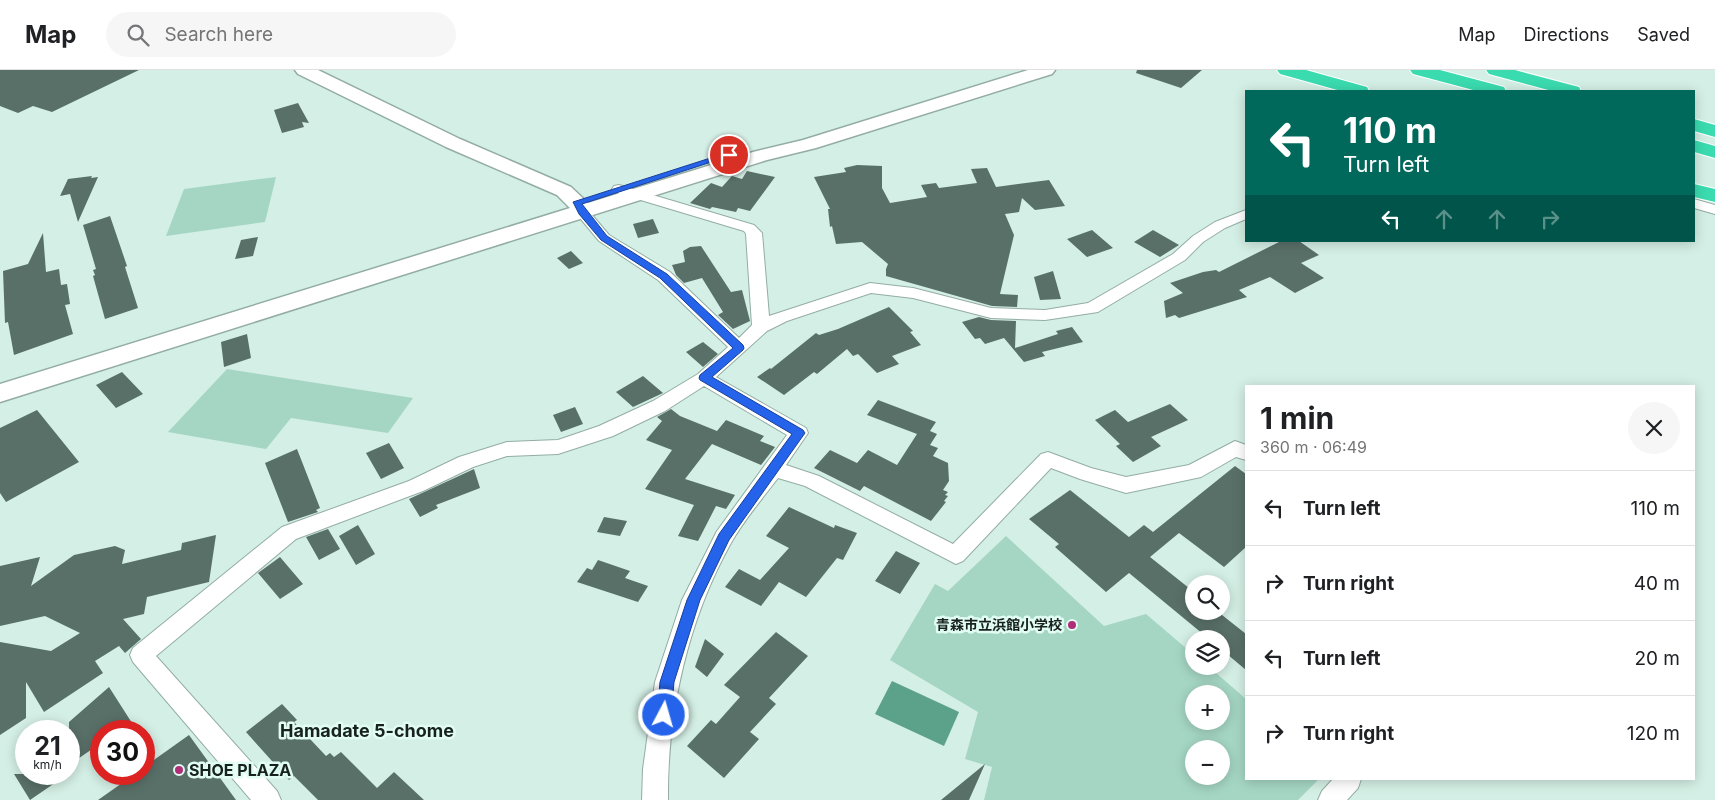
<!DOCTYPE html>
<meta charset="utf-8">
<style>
:root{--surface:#fff;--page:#f6f6f6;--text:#202124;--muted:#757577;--line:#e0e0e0}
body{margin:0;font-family:Inter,"Noto Sans JP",sans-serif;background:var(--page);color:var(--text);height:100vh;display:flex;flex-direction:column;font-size:19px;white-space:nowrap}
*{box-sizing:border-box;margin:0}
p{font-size:16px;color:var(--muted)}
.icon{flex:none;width:28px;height:28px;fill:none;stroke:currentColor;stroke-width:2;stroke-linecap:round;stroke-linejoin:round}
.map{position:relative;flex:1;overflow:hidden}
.side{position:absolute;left:1245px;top:315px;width:450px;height:395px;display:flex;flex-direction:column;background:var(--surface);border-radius:0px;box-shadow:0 2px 12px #0003}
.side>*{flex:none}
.hud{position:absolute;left:1245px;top:20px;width:450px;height:152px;border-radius:0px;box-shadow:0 2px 12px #0003;background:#00695c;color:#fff;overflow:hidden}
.controls{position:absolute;left:1185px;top:505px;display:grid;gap:10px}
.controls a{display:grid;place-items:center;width:45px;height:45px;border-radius:50%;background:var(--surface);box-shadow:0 2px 12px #0003;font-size:25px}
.speed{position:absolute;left:15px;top:650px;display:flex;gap:10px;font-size:25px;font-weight:700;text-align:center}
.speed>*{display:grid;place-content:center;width:65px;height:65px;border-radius:50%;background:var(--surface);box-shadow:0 2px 12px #0003;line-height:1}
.speed small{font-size:12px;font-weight:400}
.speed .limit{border:8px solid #d22;background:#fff;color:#111}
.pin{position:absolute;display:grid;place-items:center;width:42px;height:42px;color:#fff;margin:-21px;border:2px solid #fff;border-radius:50%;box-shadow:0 1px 5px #0007}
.me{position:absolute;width:55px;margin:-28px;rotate:6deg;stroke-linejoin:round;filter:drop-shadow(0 0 4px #0008)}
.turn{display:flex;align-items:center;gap:18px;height:105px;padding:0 15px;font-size:22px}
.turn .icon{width:65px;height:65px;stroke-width:2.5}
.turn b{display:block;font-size:35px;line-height:42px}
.lanes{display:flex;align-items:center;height:48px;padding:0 15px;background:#0003;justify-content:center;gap:25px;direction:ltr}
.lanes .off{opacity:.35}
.round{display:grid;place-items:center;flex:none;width:52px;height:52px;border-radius:26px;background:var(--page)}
.head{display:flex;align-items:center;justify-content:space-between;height:85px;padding:0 15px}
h1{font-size:30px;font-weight:700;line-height:38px}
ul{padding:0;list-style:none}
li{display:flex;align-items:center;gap:15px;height:75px;padding:0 15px;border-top:1px solid var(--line)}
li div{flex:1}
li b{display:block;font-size:19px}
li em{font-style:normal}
header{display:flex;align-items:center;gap:30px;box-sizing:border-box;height:70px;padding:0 25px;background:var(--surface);border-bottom:1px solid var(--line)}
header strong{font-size:24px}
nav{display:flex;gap:28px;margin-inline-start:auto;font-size:18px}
.search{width:350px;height:45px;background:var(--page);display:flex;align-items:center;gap:12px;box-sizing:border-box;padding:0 18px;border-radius:28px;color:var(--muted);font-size:19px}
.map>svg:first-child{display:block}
.green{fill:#a5d6c4;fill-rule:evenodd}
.water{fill:#5ca18a}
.building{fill:#597068}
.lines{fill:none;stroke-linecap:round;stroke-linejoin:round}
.street-casing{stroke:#93ada3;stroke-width:2}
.secondary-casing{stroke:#93ada3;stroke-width:3}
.highway-casing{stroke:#fff;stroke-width:2}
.street{fill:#fff;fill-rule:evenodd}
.secondary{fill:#fff;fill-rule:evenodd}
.highway{fill:#3bdbb0;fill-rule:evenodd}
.route{fill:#2563eb;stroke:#184099}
.poi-dot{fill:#b02d77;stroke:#e1fcf2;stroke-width:2}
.labels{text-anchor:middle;stroke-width:5;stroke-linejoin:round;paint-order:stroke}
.poi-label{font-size:14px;font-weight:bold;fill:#17211d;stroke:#e1fcf2;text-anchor:end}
.near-poi-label{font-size:16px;font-weight:bold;fill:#17211d;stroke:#e1fcf2;text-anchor:start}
.near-neighbourhood-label{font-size:18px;font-weight:bold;fill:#17211d;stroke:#e1fcf2}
</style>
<header>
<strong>Map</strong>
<div class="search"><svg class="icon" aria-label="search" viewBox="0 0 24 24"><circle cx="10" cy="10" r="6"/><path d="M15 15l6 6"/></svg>Search here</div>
<nav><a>Map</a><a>Directions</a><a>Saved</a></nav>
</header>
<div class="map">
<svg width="1715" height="730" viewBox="0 0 1715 730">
<rect width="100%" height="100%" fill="#d4efe5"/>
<path class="green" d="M276 107 265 152 166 166 184 119Z
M227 299 413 328 388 363 291 348 266 379 168 362Z
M1006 466 1104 556 1146 544 1194 585V596H1208L1246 629V709H1319L1298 730H984L992 697 965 689 978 642 890 590 935 514 948 521ZM1194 624H1221V651H1194ZM1194 679H1221V706H1194Z"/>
<path class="water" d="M892 611 959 642 944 676 875 644Z"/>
<path class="building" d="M0 0H139L52 42 33 36 18 43 0 36Z
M1137 0H1202L1181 18 1136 3Z
M298 33 309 53 302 52 304 57 282 63 274 40Z
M857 95 882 96V118L890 133 927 127 921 115 936 113 939 118 977 113 971 99 987 98 996 117 1049 110 1065 136 1035 140 1022 128 1019 142 1005 144 1014 165 1000 224 1018 225 1017 237 992 236 886 206V199L888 194 862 172 836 174 832 156 830 157 828 139H830L814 107 846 102 844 98Z
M747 101 775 107 750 141 738 138 736 142 712 137 710 139 690 133 711 113 722 117 732 106 742 109Z
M92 106 91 108 98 107 78 152 70 124 60 126 68 109Z
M110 146 127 196 125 197 138 238 105 249 93 206 95 205 93 200 96 199 83 155Z
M653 149 659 163 638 168 633 154Z
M1092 160 1113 178 1087 187 1067 169Z
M1153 160 1179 175 1160 187 1134 172Z
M43 163 46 202 59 199 61 215 67 214 70 234 65 235 73 264 14 285 8 252 5 253 3 201 28 194Z
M258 167 253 186 235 189 241 170Z
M1281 171H1299L1319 185 1301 193 1324 208 1295 223 1270 207 1239 220 1247 227 1179 248 1175 245 1166 248 1164 231 1183 223 1170 213 1203 202 1216 200 1219 202Z
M701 176 731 222 742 220 750 251 733 259 718 245 723 242 702 208 684 213 676 205 672 195 685 192 683 181 690 177Z
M571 181 583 193 569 199 557 188Z
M1053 201 1061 229 1040 230 1034 207Z
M889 237 913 261 910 262 921 275 892 286 899 294 877 303 858 284 853 286 847 279 817 304 814 302 784 325 757 307 770 298 771 299 816 263 819 265 838 259Z
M979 247 991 250 1016 251 1015 278 1058 264 1056 261 1072 257 1083 272 1042 282 1045 286 1024 292 1004 268 985 274 980 268 975 269 962 252Z
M247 264 251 288 224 297 221 272Z
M703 272 718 284 703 297 686 282Z
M122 302 143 324 116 338 96 315Z
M643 306 663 323 633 337 616 322Z
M878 330 936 352 930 361 937 364 930 375 938 378 933 386 948 393 949 411 943 420 948 422 945 425 948 426 944 431 946 432 931 451 864 416 860 421 814 398 830 380 857 393 868 380 897 395 917 364 867 345Z
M1170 334 1188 350 1151 367 1161 376 1133 392 1116 376 1120 374 1095 350 1115 340 1128 352Z
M575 337 583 354 561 362 553 345Z
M671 339 680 346 717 361 726 350 764 366 760 371 775 377 761 395 712 374 685 409 735 425 726 439 716 436 698 471 678 466 694 435 645 419 672 380 646 370 662 351 657 347Z
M37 340 79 392 6 432 0 423V358Z
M389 373 404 398 381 409 366 383Z
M297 379 320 438 316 440 318 442 288 452 265 393Z
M1235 396 1246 404V477L1224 497 1179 463 1150 487 1194 522V541H1217L1246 564V600L1221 579V569H1209L1129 503 1106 522 1055 477 1059 474 1029 449 1070 420 1129 467 1144 455 1153 462Z
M474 399 480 418 436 435 438 438 420 447 409 429Z
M789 437 834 458 835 455 857 463 843 490 837 488 806 527 779 512 761 536 725 517 739 499 760 510 789 478 766 466Z
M604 447 627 451 620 466 597 462Z
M358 455 375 484 356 495 339 466Z
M328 459 340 479 319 490 306 467Z
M216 465 209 512 147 527 144 544 123 549 141 569 125 583 119 576 95 591 103 603 44 642 26 612V648L0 665V572L51 581 80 563 45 546 0 556V496L40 487 31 516 74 485 115 476 125 480 122 494 181 480 182 473Z
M896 481 920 493 900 524 875 511Z
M280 487 303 514 280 529 258 503Z
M598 490 630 501 625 508 648 516 638 532 577 512 587 498 592 500Z
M776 562 808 586 769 628 776 634 750 662 759 669 724 708 687 676 711 650 716 654 740 627 724 615Z
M705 569 724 584 707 607 695 597Z
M109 617 132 653 119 661H101V673L69 695V652Z
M282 634 297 650 294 652 326 686 330 683 334 687 341 682 377 718 394 702 424 730H318L294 706 289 710 246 662Z
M189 665 236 730H98L135 704H144V697Z
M985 694 969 730H941Z
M14 704H68L30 730Z"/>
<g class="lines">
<defs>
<path id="street" d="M619 115 754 155 762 163 769 246 870 213 913 218 991 238 1045 240 1088 233 1173 184 1193 166 1215 152 1246 140V149L1225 158 1203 172 1185 190 1098 242 1045 250 991 248 913 228 871 223 787 251 767 261 716 307 806 358 808 363 786 395 819 406 953 474 1041 384 1048 382 1091 398 1126 407 1189 395 1235 371 1246 375V390L1236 387 1201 407 1126 423 1080 409 1051 398 963 491 956 494 805 416 778 408C762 429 744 450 731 473 688 550 667 642 668 730H642L643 699 655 612 682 530 717 461 787 365 704 316 665 341 613 366 558 384 507 386 473 397 423 421 296 469 156 586 277 721 281 730H251L133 592 130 585 133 578 282 457 409 411 459 387 507 372 558 370 599 356 653 331 698 304 728 277 658 210 599 171 575 142 577 139H587L609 165 670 202 739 268 752 255 746 164 744 161 614 122 612 119 614 116Z
M1694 129 1715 135V144L1694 138Z
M1333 709H1361L1358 718 1347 730H1318L1322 721Z"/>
<path id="secondary" d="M295 0H318L460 69 571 117 588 133 753 82 803 70 1028 0H1055L1052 4 816 78 767 90 0 332V314L570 138 557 125 446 77 298 4Z"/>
<path id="highway" d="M1277 0H1306L1367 17 1369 21H1341L1280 4Z
M1410 0H1440L1504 17 1506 21H1477L1413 4Z
M1486 0H1515L1579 17 1581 21H1552L1489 4Z
M1694 49 1715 55V67L1694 61Z
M1694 70 1715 76V88L1694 82Z
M1694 114 1715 119V132L1694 127Z"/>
</defs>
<use href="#street" class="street-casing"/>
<use href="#secondary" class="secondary-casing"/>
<use href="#highway" class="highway-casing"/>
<use href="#street" class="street"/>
<use href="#secondary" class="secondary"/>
<use href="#highway" class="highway"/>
</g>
<path class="route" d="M726 83 733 85 582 134 607 166 667 204 743 275 744 278 743 280 712 307 803 360 805 363 729 470 700 530 674 612 671 645 669 650 664 652 659 650 657 645 660 612 687 530 719 464 792 364 700 310 699 308 700 305 733 278 660 208 601 170 579 144 573 132Z"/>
<g class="poi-dot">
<circle cx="1072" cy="555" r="5"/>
<circle cx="179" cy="700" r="5"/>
</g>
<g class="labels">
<g class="poi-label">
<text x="1062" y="560">青森市立浜館小学校</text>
</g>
<g class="near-poi-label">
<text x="189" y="706">SHOE PLAZA</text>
</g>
<g class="near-neighbourhood-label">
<text x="367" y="667">Hamadate 5-chome</text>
</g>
</g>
</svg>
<div class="controls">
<a><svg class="icon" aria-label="search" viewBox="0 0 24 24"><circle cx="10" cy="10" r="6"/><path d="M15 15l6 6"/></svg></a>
<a><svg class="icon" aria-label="layers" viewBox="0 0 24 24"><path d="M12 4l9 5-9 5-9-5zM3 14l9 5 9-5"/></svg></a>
<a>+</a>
<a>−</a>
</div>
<div class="speed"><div>21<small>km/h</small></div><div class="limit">30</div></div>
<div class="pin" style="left:729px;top:85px;background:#d93025"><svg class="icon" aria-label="arrive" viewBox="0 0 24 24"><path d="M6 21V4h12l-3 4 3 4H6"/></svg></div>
<svg class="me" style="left:664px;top:645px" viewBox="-20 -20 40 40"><circle r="17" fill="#2563eb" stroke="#fff" stroke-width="3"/><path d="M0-11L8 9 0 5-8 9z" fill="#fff"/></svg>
<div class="hud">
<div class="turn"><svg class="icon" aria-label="left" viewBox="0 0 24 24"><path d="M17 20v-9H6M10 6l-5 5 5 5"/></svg><div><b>110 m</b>Turn left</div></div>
<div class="lanes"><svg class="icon" aria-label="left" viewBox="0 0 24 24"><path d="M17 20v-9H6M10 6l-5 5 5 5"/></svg><svg class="icon off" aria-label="ahead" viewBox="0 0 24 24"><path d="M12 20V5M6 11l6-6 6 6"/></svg><svg class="icon off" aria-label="ahead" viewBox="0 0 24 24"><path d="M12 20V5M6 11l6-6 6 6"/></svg><svg class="icon off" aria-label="right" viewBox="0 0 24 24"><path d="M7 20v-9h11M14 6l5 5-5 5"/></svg></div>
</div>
<section class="side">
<div class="head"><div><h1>1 min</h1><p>360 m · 06:49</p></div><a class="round"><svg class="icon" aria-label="close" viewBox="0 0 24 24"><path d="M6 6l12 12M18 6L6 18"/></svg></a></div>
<ul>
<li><svg class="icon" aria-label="left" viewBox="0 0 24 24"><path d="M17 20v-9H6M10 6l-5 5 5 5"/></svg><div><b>Turn left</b></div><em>110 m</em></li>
<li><svg class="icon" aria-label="right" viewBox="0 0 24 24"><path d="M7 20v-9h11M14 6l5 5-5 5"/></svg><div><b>Turn right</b></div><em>40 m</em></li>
<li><svg class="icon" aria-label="left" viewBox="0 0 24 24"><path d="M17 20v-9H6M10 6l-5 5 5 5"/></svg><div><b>Turn left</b></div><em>20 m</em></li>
<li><svg class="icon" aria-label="right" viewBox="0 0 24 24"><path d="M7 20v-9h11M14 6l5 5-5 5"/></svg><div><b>Turn right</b></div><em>120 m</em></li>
</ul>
</section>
</div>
